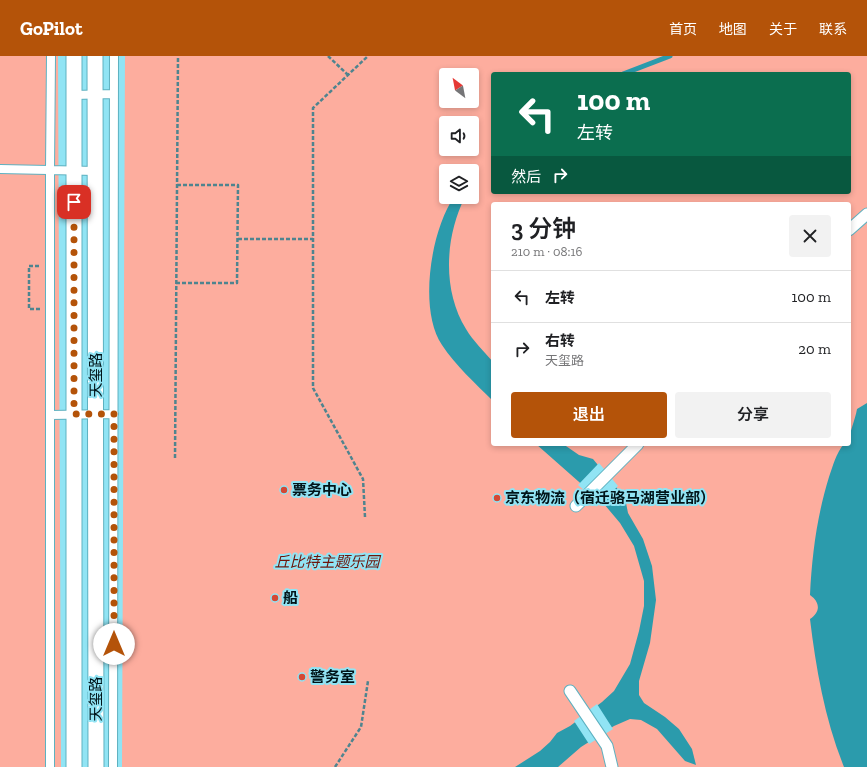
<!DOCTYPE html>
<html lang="zh">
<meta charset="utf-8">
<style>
:root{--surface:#fff;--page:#f2f2f2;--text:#202124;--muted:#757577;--line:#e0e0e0;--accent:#b45309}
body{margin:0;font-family:"Zilla Slab","Noto Sans SC",serif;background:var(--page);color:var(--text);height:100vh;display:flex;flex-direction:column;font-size:15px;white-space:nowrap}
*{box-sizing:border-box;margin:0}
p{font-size:13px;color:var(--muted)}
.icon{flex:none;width:22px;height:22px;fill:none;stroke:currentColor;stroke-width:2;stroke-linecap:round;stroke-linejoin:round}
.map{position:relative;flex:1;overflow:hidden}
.details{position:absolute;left:491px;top:146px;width:360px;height:244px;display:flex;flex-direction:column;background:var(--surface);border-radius:4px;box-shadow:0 2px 6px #0003}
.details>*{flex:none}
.top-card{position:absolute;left:491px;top:16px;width:360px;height:122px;border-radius:4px;box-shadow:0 2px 6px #0003;background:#0b6e4f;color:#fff;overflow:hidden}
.needle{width:26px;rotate:328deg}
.buttons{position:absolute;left:439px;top:12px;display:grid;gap:8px}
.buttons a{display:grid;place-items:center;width:40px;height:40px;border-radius:4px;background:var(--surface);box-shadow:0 2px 6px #0003;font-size:20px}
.pin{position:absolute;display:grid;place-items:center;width:34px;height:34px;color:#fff;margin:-17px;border-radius:8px;box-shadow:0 2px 6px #0006}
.me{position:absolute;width:44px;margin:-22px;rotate:0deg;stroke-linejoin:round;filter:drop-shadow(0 0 3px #0008)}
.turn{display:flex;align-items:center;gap:14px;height:84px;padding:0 20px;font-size:18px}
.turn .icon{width:52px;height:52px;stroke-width:2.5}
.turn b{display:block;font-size:28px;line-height:34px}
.then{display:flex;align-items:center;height:38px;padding:0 20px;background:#0003;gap:8px;font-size:15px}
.round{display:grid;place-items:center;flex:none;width:42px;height:42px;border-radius:4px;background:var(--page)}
.overview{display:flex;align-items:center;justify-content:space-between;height:68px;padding:0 20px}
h1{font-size:24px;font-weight:600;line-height:30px}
.cta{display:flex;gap:8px;margin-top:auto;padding:8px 20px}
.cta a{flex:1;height:46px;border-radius:4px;background:var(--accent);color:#fff;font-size:16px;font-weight:600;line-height:46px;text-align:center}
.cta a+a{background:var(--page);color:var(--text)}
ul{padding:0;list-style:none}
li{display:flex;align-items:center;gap:12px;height:52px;padding:0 20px;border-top:1px solid var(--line)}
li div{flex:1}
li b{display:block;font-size:15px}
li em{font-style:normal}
header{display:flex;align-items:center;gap:24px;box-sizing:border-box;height:56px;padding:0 20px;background:var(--accent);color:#fff}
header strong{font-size:19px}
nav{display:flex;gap:22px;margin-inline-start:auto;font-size:14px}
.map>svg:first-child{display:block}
.green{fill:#fdad9e;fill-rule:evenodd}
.water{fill:#2b9bac}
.pier{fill:#91e4f4}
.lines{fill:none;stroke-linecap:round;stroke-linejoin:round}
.stream{stroke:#2b9bac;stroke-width:5}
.service-casing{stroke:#5eb1c0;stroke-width:10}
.pedestrian-casing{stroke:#5eb1c0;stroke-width:13}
.minor-casing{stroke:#5eb1c0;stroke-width:17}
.path{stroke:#4e848f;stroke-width:2.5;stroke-dasharray:4 2;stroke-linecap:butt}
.service{stroke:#fff;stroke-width:8}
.pedestrian{stroke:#fff;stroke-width:11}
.minor{stroke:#fff;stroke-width:15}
.route{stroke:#b45309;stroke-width:7;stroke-dasharray:0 12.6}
.poi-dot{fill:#d44734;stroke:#91e4f4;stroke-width:1.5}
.labels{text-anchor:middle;stroke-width:4;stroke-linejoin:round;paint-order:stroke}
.street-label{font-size:15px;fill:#001419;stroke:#91e4f4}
.poi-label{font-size:15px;font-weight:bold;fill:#001419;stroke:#91e4f4;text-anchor:start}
.park-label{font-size:15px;font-style:italic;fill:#6d150b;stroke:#91e4f4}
</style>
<header>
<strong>GoPilot</strong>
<nav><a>首页</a><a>地图</a><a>关于</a><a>联系</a></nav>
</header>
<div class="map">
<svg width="867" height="711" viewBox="0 0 867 711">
<rect width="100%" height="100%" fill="#91e4f4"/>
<path class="green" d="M0 0H58L61 711H0Z
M125 0H867V711H122ZM493 18H849V136H493ZM446 19H472V45H446ZM446 67H472V93H446ZM446 115H472V141H446ZM493 148H849V388H493Z"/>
<path class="water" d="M454 141H465C445 181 442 234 466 273 473 285 484 295 493 306V345C476 328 455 309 442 289 418 254 431 174 454 141Z
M867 347V711H844C825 664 816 613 810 563 821 556 820 546 810 539 812 498 817 460 829 421 833 410 836 397 844 388H849C849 376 855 365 857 353Z
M536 388H563L579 399 593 403 625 442 628 457 643 483 652 510 656 544 650 587 639 625V639L644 647 665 661 679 673 692 693 696 709 685 705 657 673 641 664 630 663 614 670 581 691 558 711H515L540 695 550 686 557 677 570 670 602 646 614 635 630 608 639 575 644 550V525L634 490 620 467 604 448Z"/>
<path class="pier" d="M599 407 618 430 600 448 578 429Z
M597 648 613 673 589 688 574 665Z"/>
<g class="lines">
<path class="stream" d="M623 18 670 0"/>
<defs>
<path id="service" d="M74 39 114 38
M0 113 96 115
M50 359 114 358
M50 711V114L51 0
M113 711 114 0"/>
<path id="pedestrian" d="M849 174 867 158
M576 450 638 388
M570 635 607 690 612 711"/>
<path id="minor" d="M74 0V711
M95 0 96 711"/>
</defs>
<use href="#service" class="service-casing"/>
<use href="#pedestrian" class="pedestrian-casing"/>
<use href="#minor" class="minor-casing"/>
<path class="path" d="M328 0 348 19
M238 183H313
M39 210H29V253H40
M176 227H237L238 129H177
M175 402 178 0
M365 461 363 423 313 332V52L368 0
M335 711 361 671 368 625"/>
<use href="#service" class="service"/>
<use href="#pedestrian" class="pedestrian"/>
<use href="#minor" class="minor"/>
</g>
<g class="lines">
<path class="route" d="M74 146V358H114V588"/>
</g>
<g class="poi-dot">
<circle cx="284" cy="434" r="4"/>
<circle cx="497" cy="442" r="4"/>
<circle cx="275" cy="542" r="4"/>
<circle cx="302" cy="621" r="4"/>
</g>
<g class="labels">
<g class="street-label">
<text transform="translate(96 319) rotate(-90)" y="5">天玺路</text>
<text transform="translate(96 643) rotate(-90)" y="5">天玺路</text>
</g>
<g class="poi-label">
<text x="292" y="439">票务中心</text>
<text x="505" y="447">京东物流（宿迁骆马湖营业部）</text>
<text x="283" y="547">船</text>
<text x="310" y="626">警务室</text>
</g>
<g class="park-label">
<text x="327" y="511">丘比特主题乐园</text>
</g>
</g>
</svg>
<div class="buttons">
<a><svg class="needle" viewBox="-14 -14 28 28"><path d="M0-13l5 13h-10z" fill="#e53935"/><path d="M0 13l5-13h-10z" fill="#757577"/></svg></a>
<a><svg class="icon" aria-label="sound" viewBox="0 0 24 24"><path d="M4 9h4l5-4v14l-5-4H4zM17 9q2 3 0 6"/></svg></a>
<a><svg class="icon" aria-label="layers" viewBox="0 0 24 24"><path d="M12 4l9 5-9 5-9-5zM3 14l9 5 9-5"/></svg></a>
</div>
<div class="pin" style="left:74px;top:146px;background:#d93025"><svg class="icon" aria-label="arrive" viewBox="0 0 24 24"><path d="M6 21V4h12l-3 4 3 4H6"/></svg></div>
<svg class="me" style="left:114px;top:588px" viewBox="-20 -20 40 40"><circle r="19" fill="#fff"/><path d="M0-13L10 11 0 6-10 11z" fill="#b45309"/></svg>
<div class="top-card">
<div class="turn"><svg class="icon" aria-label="left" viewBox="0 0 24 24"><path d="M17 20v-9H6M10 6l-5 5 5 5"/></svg><div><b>100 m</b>左转</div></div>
<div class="then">然后<svg class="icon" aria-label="right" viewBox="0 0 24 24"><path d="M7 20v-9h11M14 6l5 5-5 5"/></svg></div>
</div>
<section class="details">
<div class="overview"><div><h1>3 分钟</h1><p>210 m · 08:16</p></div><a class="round"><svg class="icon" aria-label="close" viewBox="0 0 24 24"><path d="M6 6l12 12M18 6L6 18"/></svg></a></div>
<ul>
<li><svg class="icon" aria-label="left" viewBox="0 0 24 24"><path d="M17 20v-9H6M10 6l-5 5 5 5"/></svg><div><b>左转</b></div><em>100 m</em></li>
<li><svg class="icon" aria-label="right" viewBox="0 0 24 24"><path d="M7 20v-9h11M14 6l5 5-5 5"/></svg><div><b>右转</b><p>天玺路</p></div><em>20 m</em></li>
</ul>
<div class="cta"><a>退出</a><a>分享</a></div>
</section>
</div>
